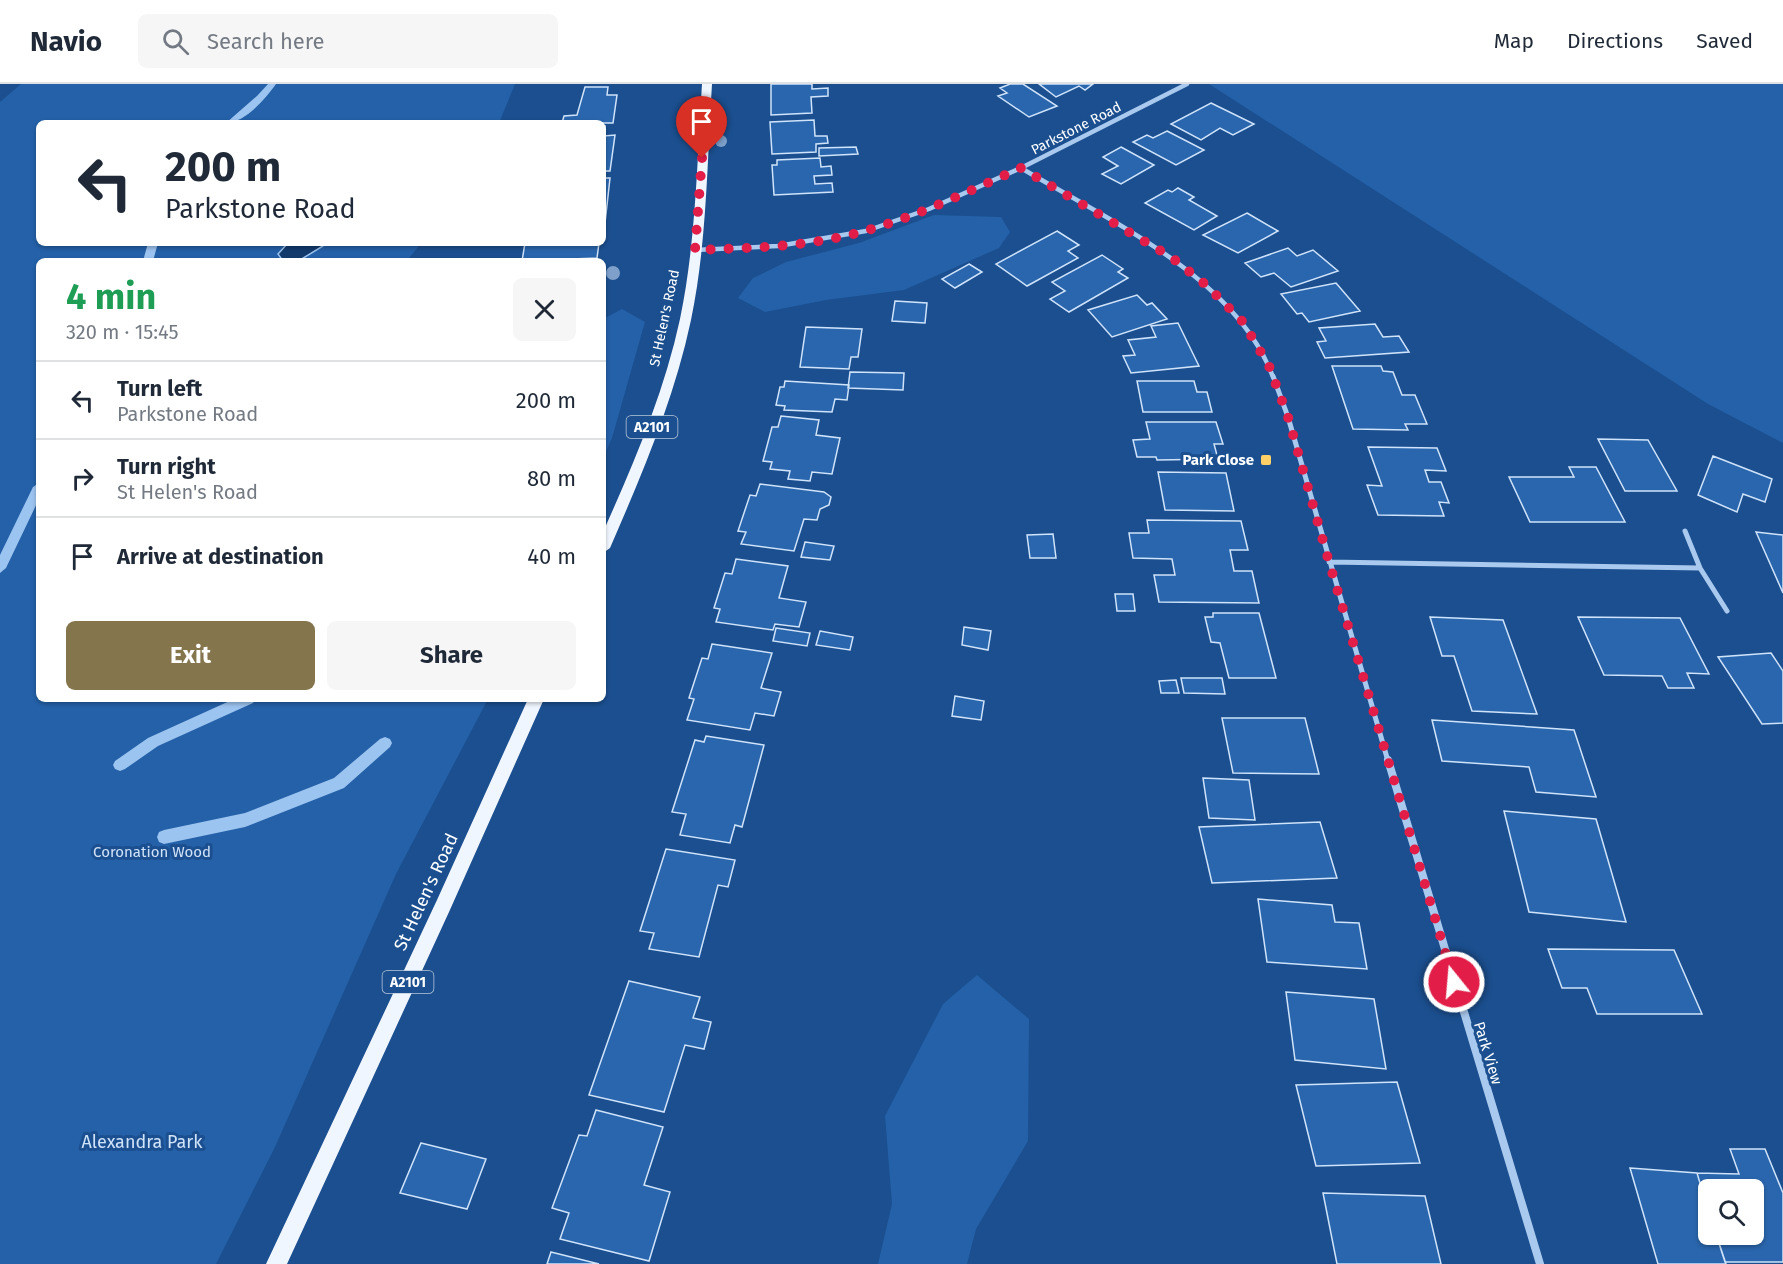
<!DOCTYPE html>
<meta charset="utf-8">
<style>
:root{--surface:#fff;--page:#f6f6f7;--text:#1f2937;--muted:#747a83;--line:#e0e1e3;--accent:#84754c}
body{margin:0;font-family:"Fira Sans",sans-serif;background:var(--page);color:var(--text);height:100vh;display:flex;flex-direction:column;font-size:22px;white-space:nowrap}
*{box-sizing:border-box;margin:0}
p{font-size:20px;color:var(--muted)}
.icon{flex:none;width:33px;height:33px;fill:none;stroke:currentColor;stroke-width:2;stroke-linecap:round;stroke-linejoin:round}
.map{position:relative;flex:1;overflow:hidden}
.sheet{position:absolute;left:36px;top:174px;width:570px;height:444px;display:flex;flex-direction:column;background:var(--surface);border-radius:9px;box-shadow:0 2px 4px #0004}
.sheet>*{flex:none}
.hud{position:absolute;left:36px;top:36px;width:570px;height:126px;border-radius:9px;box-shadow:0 2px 4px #0004;background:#fff;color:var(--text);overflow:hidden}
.fabs{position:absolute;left:1698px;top:1095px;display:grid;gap:12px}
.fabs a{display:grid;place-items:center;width:66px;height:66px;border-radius:9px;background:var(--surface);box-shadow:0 2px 4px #0004;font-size:30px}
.pin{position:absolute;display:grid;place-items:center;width:51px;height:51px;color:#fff;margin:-62px -26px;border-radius:50% 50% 50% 0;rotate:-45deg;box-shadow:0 0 6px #0007}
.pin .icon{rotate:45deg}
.me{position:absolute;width:66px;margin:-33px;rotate:343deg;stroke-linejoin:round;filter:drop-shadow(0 0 4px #0008)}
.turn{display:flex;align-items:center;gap:21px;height:126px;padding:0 30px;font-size:27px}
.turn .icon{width:78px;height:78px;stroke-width:2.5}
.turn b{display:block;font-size:42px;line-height:51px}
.round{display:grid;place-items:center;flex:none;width:63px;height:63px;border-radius:9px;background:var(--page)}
.headline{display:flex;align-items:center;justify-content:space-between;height:102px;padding:0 30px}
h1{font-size:36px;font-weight:700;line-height:45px;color:#1e9e55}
.cta{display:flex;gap:12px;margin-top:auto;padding:12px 30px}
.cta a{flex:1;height:69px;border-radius:9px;background:var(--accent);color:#fff;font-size:24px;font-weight:700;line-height:69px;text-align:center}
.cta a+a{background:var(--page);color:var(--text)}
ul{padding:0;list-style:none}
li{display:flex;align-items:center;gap:18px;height:78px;padding:0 30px;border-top:2px solid var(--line)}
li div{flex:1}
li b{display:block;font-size:22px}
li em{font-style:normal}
header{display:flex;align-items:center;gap:36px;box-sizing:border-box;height:84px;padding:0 30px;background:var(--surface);border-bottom:2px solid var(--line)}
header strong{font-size:28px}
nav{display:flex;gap:33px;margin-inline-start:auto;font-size:21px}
.search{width:420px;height:54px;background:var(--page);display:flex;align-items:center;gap:15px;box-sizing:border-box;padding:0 21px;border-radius:9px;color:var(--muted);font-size:22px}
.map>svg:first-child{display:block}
.green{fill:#2461a8}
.water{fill:#123a6d;stroke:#9cc4f0;stroke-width:1.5}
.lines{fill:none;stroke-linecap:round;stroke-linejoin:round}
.stream{fill:#9cc4f0;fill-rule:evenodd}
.building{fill:#2a66ad;stroke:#cfe3fa;stroke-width:1.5}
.street-far2{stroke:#a9c9ee;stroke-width:4.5}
.street-far1{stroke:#a9c9ee;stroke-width:5}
.street{stroke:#a9c9ee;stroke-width:8}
.primary{fill:#f0f6ff;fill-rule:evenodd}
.tree{fill:#7ea0ca}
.route{stroke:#e11d48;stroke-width:10;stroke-dasharray:0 18}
.poi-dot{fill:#ffd166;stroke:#1b4f8f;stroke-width:2}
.labels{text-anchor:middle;stroke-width:6;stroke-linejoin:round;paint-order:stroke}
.far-street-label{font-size:14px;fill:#fff;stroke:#1b4f8f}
.shield{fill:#1b4f8f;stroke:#bbcadd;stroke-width:1.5}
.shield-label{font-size:14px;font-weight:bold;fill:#fff}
.poi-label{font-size:15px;font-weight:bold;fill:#fff;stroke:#1b4f8f;text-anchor:end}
.park-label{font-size:15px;fill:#cfe3fa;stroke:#1b4f8f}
.street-label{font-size:15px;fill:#fff;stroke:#1b4f8f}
.near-street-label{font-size:18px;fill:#fff;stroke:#1b4f8f}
.near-park-label{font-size:18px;fill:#cfe3fa;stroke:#1b4f8f}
</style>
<header>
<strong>Navio</strong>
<div class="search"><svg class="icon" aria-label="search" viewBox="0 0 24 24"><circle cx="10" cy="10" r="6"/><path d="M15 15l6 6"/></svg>Search here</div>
<nav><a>Map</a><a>Directions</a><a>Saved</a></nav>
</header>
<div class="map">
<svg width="1783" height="1180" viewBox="0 0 1783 1180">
<rect width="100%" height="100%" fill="#1b4f8f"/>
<path class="green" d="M21 0H515L499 39H39V159H421L407 177H39V615H488L396 790 275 1063 216 1180H0V18Z
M1209 0H1783V359L1708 320Z
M934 131 1001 133 1010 148 999 164 904 206 826 216 765 228 738 214 753 194 786 178 859 159Z
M622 225 645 238 612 354 603 374V235Z
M977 891 1029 935 1028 1057 976 1145 967 1180H878L892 1120 885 1032 943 920Z"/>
<path class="water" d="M288 159H324L323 162 300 176 283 177 278 170Z"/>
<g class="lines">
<path class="stream" d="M268 0H276C265 15 245 39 226 39L257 12Z
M148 159H158L153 177H143Z
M39 399V415L6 484 0 489V471L33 403Z
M234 615H255L253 619 158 662 125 685 120 687 115 685 113 681 115 677 148 654Z
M385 653 390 655 392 659 390 663 344 704 245 743 164 760 159 758 157 753 159 748 164 746 245 729 334 694 380 655Z"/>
</g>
<path class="building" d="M771 0H812V5L828 4V12L811 13 812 29 771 31Z
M1010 0H1023L1057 22 1029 33 998 12 1007 9 1000 4Z
M1039 0H1093L1085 6 1079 2 1056 13Z
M585 3H608L607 11H617L613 39H562L564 32 577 31Z
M1211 19 1254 40 1233 51 1220 44 1201 56 1171 40Z
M814 36 815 52H827L828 59 816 60V68L772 70 770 38Z
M603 42H605L604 52 615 51 610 87H603Z
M1167 47 1204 66 1176 81 1133 58 1147 51 1153 54Z
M856 63 858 70 819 72V64Z
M1121 63 1154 81 1121 100 1102 90 1118 82 1103 73Z
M820 74 821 83 831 82 832 91 814 92 815 100 832 99 833 108 774 111 772 81H777V76Z
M603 94H610L605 139H603Z
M1178 104 1194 113 1189 116 1217 132 1194 146 1145 119 1168 106 1172 108Z
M1247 129 1278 147 1238 169 1203 151Z
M1057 147 1079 161 1068 167 1078 174 1027 202 996 180Z
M525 159H599L597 174 522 177Z
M1288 164 1297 172 1313 166 1338 187 1291 203 1274 189 1261 193 1245 179Z
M1102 171 1123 185 1118 188 1128 194 1069 228 1050 215 1065 207 1052 198Z
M969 180 982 188 955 204 942 195Z
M1336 199 1360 227 1309 238 1302 229 1297 230 1281 210Z
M1137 211 1147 221 1152 219 1167 235 1112 253 1088 226Z
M895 217 927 219 925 239 892 237Z
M1178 239 1199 282 1131 289 1123 272 1135 271 1128 256 1156 253 1151 242Z
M1375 240 1383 253 1399 252 1409 268 1325 274 1317 258 1326 257 1319 244Z
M806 243 862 245 858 273H851L849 285 800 283Z
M1332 282H1381L1383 287 1393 288 1402 311H1415L1427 340H1405L1408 346 1353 345Z
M850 288 904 289 903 306 848 304Z
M785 297 849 301 847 316 835 315 832 328 784 326 785 322 776 321 780 303H784Z
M1137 297H1194L1197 308H1207L1212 328H1143Z
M781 332 819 336 816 351 840 354 832 390 812 388 810 397 788 395 790 387 770 385 772 378 763 377 772 343H778Z
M1146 338H1216L1223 360H1214L1218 375 1157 376 1156 373H1137L1133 356 1150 355Z
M1598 355 1648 356 1677 407H1625Z
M1368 363 1437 364 1446 387 1425 386 1429 398H1441L1449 419 1439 418 1444 432 1378 431 1367 401 1382 402Z
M1713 372 1772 395 1765 418 1743 410 1737 428 1698 411Z
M1569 383H1596L1625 438H1530L1509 393H1574Z
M1158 388 1226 389 1234 427 1165 426Z
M760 400 824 408 831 413 829 421 820 425 817 436 804 435 794 467 741 460 746 448 738 447 750 411 756 412Z
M1147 436 1241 437 1248 466H1230L1234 487H1252L1259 519 1159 518 1154 491H1175L1172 475 1133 474 1129 449H1149Z
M1756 448 1783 451V509Z
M1053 450 1056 474H1030L1027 451Z
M805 458 834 462 830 476 801 473Z
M736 475 788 482 779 514 806 518 799 543 775 540 773 546 716 538 720 525 714 524 725 489 732 490Z
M1115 510H1133L1135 527H1117Z
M1213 529H1259L1276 594H1229L1220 559 1211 558 1205 533H1213Z
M1430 533 1503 536 1537 630 1472 627 1454 572H1442Z
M1578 533 1680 534 1709 590 1687 589 1694 604H1668L1662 592 1604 591Z
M964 543 991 547 988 566 962 561Z
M776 544 810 549 807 562 773 557Z
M820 547 853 553 850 566 816 561Z
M712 560 772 569 761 604 781 608 774 632 755 629 750 646 687 636 694 615 689 614 702 574 708 575Z
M1771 569 1783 587V639L1762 640 1718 573Z
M1181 594H1222L1225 610 1184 609Z
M1176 596 1179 609H1161L1159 597Z
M955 612 984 617 981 636 952 632Z
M1222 634H1305L1319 690 1233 689Z
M1432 636 1574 646 1596 713 1536 708 1529 683 1442 677Z
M706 652 764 661 742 743 735 741 730 759 680 751 686 730 672 728 695 656 704 658Z
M1203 694 1249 696 1255 736 1209 734Z
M1504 727 1596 735 1626 838 1529 828Z
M1320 738 1337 794 1212 799 1199 743Z
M666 765 735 776 728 803 718 801 699 873 649 865 654 849 640 847Z
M1258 815 1332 821 1335 838 1359 839 1367 885 1267 878Z
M1548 865 1674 866 1702 930H1597L1587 904H1562Z
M629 897 700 913 693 934 711 938 704 965 685 961 664 1028 589 1011Z
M1286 908 1374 915 1386 985 1295 976Z
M1397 998 1420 1079 1316 1082 1296 1001Z
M596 1026 663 1043 644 1101 670 1108 649 1177 560 1155 569 1129 552 1124 579 1051 587 1052Z
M421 1059 486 1075 467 1125 400 1109Z
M1730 1065H1765L1783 1109V1178H1725L1716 1150H1754V1106H1708V1126L1697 1089 1739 1090Z
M1630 1084 1697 1089 1708 1126V1150H1716L1726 1180H1658Z
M1323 1109 1425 1112 1441 1180H1337Z
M551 1168 599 1180H547Z"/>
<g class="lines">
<path class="street-far2" d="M1021 84C1108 136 1236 193 1273 293
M695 166 778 162 866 147 929 125 1021 84 1187 0"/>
<path class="street-far1" d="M1273 292 1288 333 1388 677
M1685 447 1700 484 1727 527
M1329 478 1700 484"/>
<path class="street" d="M1388 676 1540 1180"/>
<path class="primary" d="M702 0H712C707 79 707 159 691 236 674 316 642 390 610 464L603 469V448C634 379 664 309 680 235 696 158 697 78 702 0Z
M528 615H544L449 828 287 1180H266L437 816Z"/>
</g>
<g class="tree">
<circle cx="721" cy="57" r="6"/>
<circle cx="613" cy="189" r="7"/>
</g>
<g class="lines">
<path class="route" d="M702 74 695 166C752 164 813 163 868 146 921 131 971 106 1021 84L1171 173 1206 201 1243 238 1269 282 1288 333 1329 478 1454 898"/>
</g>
<rect class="poi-dot" x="1260" y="370" width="12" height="12" rx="3"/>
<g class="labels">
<g class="far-street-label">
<text transform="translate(1076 44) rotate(-27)" y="5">Parkstone Road</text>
<text transform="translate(664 234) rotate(-78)" y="5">St Helen's Road</text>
</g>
<g class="shield">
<rect x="626.5" y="332" width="51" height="22" rx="4.5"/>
<rect x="382.5" y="887" width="51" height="22" rx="4.5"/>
</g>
<g class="shield-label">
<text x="652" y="348">A2101</text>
<text x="408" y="903">A2101</text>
</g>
<g class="poi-label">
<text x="1254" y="381">Park Close</text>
</g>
<g class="park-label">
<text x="152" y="773">Coronation Wood</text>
</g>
<g class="street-label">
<text transform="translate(1488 969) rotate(73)" y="5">Park View</text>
</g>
<g class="near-street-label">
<text transform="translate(426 808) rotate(-65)" y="6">St Helen's Road</text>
</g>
<g class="near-park-label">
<text x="142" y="1064">Alexandra Park</text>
</g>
</g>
</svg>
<div class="fabs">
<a><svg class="icon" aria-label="search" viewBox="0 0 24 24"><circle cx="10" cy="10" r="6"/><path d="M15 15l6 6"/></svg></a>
</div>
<div class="pin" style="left:702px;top:74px;background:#d93025"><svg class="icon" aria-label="arrive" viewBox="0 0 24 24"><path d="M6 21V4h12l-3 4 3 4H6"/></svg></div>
<svg class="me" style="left:1454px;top:898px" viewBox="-20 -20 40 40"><circle r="17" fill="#e11d48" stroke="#fff" stroke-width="3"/><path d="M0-11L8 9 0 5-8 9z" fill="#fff"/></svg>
<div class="hud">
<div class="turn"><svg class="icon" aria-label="left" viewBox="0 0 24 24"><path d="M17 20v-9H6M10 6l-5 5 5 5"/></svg><div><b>200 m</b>Parkstone Road</div></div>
</div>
<section class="sheet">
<div class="headline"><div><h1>4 min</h1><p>320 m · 15:45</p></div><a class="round"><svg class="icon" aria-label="close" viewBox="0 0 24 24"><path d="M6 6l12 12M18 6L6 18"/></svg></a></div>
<ul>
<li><svg class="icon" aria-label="left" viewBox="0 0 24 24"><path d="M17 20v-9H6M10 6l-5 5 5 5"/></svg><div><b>Turn left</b><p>Parkstone Road</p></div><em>200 m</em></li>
<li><svg class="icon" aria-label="right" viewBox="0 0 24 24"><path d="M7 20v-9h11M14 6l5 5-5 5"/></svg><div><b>Turn right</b><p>St Helen's Road</p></div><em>80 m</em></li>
<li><svg class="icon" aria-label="arrive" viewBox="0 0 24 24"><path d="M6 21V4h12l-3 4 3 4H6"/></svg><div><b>Arrive at destination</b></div><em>40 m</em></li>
</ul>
<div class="cta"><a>Exit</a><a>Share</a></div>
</section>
</div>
